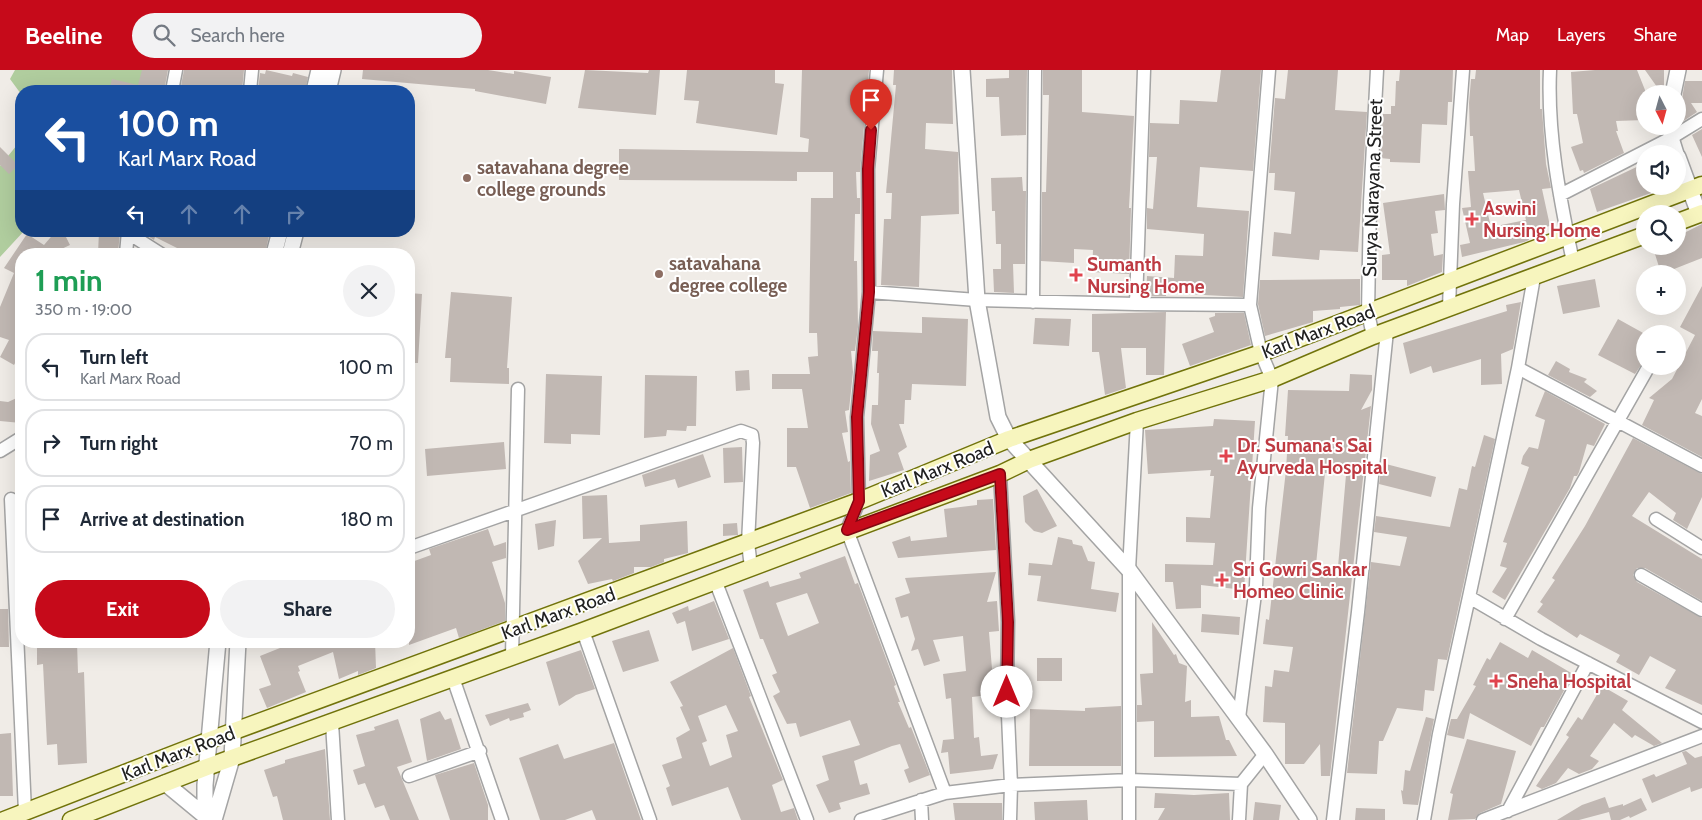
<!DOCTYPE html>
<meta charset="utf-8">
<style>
:root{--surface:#fff;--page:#f2f2f3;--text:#1f2937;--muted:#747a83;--line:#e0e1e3;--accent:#c60a1a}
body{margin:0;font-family:Cabin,sans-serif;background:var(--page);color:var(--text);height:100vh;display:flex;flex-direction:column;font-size:19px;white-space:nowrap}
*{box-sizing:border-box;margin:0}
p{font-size:16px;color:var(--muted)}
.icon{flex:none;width:28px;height:28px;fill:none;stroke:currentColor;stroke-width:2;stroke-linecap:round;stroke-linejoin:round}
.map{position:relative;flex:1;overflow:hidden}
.drawer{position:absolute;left:15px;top:178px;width:400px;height:400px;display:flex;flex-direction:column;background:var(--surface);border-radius:20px;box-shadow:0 5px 20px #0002}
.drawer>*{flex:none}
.top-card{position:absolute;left:15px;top:15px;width:400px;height:152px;border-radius:20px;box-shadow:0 5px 20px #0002;background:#1a4fa0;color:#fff;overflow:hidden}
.needle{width:32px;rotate:174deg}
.tools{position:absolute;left:1636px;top:15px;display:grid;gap:10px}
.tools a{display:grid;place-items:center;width:50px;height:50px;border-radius:50%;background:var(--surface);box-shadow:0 5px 20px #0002;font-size:25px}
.pin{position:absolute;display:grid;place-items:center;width:42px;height:42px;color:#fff;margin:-51px -21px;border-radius:50% 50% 50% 0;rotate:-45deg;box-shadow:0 0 5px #0007}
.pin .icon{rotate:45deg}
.me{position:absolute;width:55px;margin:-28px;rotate:0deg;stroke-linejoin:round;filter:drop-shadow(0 0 4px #0008)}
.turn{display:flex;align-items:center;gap:18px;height:105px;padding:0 20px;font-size:22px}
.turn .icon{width:65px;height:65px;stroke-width:2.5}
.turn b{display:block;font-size:35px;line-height:42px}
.lanes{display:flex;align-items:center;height:48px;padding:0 20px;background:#0003;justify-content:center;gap:25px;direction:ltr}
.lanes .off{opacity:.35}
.round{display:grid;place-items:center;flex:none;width:52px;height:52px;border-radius:26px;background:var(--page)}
.summary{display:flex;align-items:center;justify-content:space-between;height:85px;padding:0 20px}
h1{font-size:30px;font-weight:700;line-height:38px;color:#1e9e55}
.primary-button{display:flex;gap:10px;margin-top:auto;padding:10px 20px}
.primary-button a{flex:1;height:58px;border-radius:30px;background:var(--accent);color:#fff;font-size:20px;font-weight:700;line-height:58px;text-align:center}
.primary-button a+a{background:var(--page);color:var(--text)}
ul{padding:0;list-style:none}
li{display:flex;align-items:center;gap:15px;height:68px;margin:0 10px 8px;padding:0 10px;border:2px solid var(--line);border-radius:20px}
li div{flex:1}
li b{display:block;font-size:19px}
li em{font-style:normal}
header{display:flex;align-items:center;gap:30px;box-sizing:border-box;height:70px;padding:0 25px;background:var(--accent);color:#fff}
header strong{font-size:24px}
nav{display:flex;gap:28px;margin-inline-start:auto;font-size:18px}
.search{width:350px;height:45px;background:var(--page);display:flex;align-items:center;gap:12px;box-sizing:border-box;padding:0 18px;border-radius:28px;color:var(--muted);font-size:19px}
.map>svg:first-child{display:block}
.forest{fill:#b0cd9e}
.building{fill:#c1b8b3;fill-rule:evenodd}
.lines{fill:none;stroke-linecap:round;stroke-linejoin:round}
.minor-casing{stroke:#a4a4a4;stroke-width:15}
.tertiary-casing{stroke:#a4a4a4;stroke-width:18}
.secondary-casing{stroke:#71730b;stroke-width:19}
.minor{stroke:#fff;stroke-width:12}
.tertiary{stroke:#fff;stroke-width:15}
.secondary{stroke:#f7f5be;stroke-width:16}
.route-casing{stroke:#810611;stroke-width:12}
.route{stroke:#c60a1a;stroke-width:9}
.education-dot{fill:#8d6e63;stroke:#fff;stroke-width:2}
.health-dot{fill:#e0444e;stroke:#fff;stroke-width:2}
.labels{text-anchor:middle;stroke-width:4;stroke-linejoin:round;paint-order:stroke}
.education-label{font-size:19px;font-weight:bold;fill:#785e54;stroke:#fff;text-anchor:start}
.street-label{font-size:19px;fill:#202020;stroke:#fff}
.health-label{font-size:19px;font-weight:bold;fill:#be3a42;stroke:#fff;text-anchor:start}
</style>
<header>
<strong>Beeline</strong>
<div class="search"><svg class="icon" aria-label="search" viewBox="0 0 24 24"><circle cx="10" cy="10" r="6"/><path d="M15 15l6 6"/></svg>Search here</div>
<nav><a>Map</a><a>Layers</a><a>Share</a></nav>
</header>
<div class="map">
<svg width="1702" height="750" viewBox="0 0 1702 750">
<rect width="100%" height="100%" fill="#f0ece7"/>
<path class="forest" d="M15 0H152L149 10 126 21H21V24L10 9Z
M21 70V161H24L0 187V96Z"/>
<path class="building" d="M142 0H168L164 21H109L112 9 138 15Z
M184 0H244L242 21H180Z
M266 0 292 6 293 3 308 7 305 21H258L260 3 265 4Z
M363 0H488L514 4V1L551 7 546 34 475 21V19L362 9Z
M585 0 648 3 649 0H660L656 45 578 38Z
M687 0H775V13L784 14 777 65 696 53 699 31 684 30Z
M802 0H869L860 102H856L857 128H860V144H855L854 191H857L858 257 855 281H851L853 302 849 340 845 341 848 362 842 363 848 392 850 391 851 423 810 438 796 397H787V358H808L802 319H772V304H810L808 287 818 286 817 263H809L811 128H833V102H797V111L619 110V79L808 82 809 69 800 67Z
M894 0H952L953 54 926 53 925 79 958 82 959 144 921 146 919 217 881 215 884 149H891L892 123H886L896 15H893Z
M1009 0H1027L1026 65 1001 66 999 27H986V9L1009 8Z
M1043 0H1082V42L1134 46 1129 138H1131L1129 204 1092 202 1093 180 1074 179V193L1041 191 1042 122H1046L1049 25H1043Z
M1221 0H1261L1253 101 1200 97 1197 137 1249 141 1243 227 1166 223V226H1146L1147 206 1174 208 1175 185 1203 186 1204 164 1147 159V138L1153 139 1157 87H1149L1150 53 1179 54 1180 30 1217 32Z
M1288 0H1338L1335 40 1367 42 1358 182 1320 180 1319 190 1272 186 1274 162 1291 164 1295 122 1274 120 1275 103H1269L1275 28 1285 29Z
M1400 0H1453L1452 32H1448L1447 55 1422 54 1420 93 1390 92V89L1380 88 1383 44H1391V36H1395L1396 11H1399Z
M1476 0H1540V39H1542L1546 94 1551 118 1542 119 1550 156 1527 161 1529 170 1524 172 1462 187 1460 175 1470 173 1462 138 1471 137 1468 101H1475L1473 66H1470L1469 33 1471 9H1475ZM1519 120 1526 150 1491 157 1483 123Z
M1595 0H1637L1645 20V50L1616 51 1618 61H1616L1624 83 1584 103 1583 100 1580 101 1571 77 1583 73 1577 44H1573L1571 2Z
M1645 0H1664V24H1662Z
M1685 11H1702V33H1691L1697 42 1682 52 1679 47Z
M1702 59V87L1692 65Z
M0 77 18 95 9 104 0 95Z
M1645 93V116H1671L1597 142 1590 119Z
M1022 107 1023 121H1026L1025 194H1013L1014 223 994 222 993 199H1001V174H996L995 141H992L991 108Z
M1444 124 1445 140 1435 141 1438 163 1431 164 1434 186 1443 184 1442 202 1407 216V210H1382V185L1390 184 1383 133Z
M1702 154V188L1669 201 1668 198 1660 200 1654 181 1678 176V166Z
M56 161H63L70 175 55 182 57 184H21V282L14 295 0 287 9 270 0 267V237L14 203 4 198 27 164 44 175Z
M99 161H120L118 184H98Z
M140 161H236L244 166 246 161H270L265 184H184L176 180 177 178 155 167 154 170Z
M1360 209V235L1340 237V239L1313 241V252L1265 266 1258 234 1260 210Z
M1595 209 1600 237 1563 244 1557 216Z
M1702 216V329L1695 343 1702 346V387L1642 355 1654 330 1649 328 1672 309 1695 265 1680 257Z
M451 222 512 227 507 298H509V314L450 312 451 288H445Z
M409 223 422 224 418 293H409Z
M1521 232 1513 279 1501 284 1502 314 1481 315V289L1433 303 1431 296 1410 304 1403 273 1507 241 1506 235Z
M1166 242 1164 305H1146V278H1121L1126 318 1105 325 1099 282H1092V244Z
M1215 243H1244L1251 275 1190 296 1182 274 1214 262 1209 248 1215 246Z
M922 247 968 249 966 316 912 314 911 330H905L904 354H899L907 377 898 383 904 400 869 411 870 385 880 381 871 354 872 335H878L879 303H877L878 281H872L873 261 922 263Z
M1035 248 1071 249 1069 276 1033 274Z
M1618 249 1645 264V289L1635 304 1598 285Z
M1556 291 1570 299 1569 302 1587 309 1584 312 1597 321 1590 327 1548 305Z
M749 300 750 320 736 321 735 301Z
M546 304 602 306 600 365 571 364V374L544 373Z
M1350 304 1372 305V320L1361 340 1371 336 1330 706H1321L1320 674 1304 694H1285V653L1263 652 1265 616 1272 617 1274 600 1289 602 1293 577 1263 574 1266 549 1269 550 1286 400 1288 366H1285L1288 320 1349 321ZM1325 403 1346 405 1338 497 1316 495Z
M645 305 697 306 696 356H687L686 361 667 360 666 366 644 368Z
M1545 321 1605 354 1594 376 1587 374 1579 402 1577 406H1574L1570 418 1505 530 1492 522 1507 498 1500 496 1507 473 1503 472 1529 397 1521 394 1523 386 1529 377 1538 379 1545 350 1535 346Z
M21 326V353L0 351V331L8 332Z
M1214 349 1255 351 1244 520 1201 515V538L1176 539 1173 512H1165V494L1213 495 1215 473 1186 472V447L1210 448 1214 406H1210L1211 400 1148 404 1145 360 1213 356Z
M1484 365 1495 369 1447 590 1438 589 1434 621 1425 620 1423 641 1397 638 1383 671H1379L1377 704 1347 703 1371 492 1400 496 1407 467 1374 462 1376 446 1450 457 1459 418 1467 420 1472 396 1475 397Z
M1633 368 1702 404V427L1687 459 1673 450 1676 443 1649 422 1632 446 1702 489V531L1645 498H1637L1633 505 1637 512 1702 548V635L1665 618 1676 600 1650 586 1639 605 1616 592 1620 585 1580 564 1577 568 1537 542 1543 534 1540 532 1555 510 1552 508 1585 456Z
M504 372 506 399 427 406 425 379Z
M742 377 743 412 724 413 723 378Z
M703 384 711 407 678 418 675 409 645 417 642 405Z
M1382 393 1436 407 1431 427 1379 414Z
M1037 419 1057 456 1042 463 1034 461 1025 452 1023 426Z
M607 425 609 473 640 471V455L687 451 688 483 664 489V492L651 497H634V503L613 511 612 509 588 514 578 491 602 468 583 469 582 426Z
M993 429 996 480 898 488 892 472 910 466 911 471 947 467 944 439 977 435V430Z
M556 450 554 476 538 480 535 454Z
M737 453 738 465 723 466V454Z
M488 459 494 476 506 472V488L492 492 505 533V551L459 568 456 558 409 575V493L431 485 429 479Z
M1058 467 1072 470 1073 474 1082 476 1088 491 1095 492 1091 519 1119 523 1116 542 1037 531 1041 506 1028 505 1029 493 1052 495Z
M845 486 855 514 858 513 896 615 894 616 900 632H898L909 658 911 657 930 705 909 713 904 700 909 698 900 674 892 676 854 691 860 715 867 713 870 724 839 733 841 739 829 743 816 715 829 710 822 686 860 675 850 650 800 667 796 653 787 654 773 626 780 622 772 605 777 603 763 569H760L743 520 768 511 770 517 801 508 799 503ZM807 523 819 553 788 566 776 533Z
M996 502 987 532 997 531 999 561 989 562 992 599 996 598 998 624 972 627 974 668 979 667 981 686 998 684 993 699 950 704 948 682 941 683 943 670 954 669 951 628 946 629 943 604 966 601 963 566 933 570 940 591 924 596 918 579 911 581 915 569 908 546 901 548 895 528 910 523 905 508Z
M714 531 729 569 692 581 685 551 677 554 672 543 688 536 689 541Z
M0 539H8L9 577H0Z
M1202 544 1240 547 1239 565 1201 562Z
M1152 552 1174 585 1176 584 1179 593 1187 596 1185 632 1191 630V647L1219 646 1226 670H1229L1237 686 1154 687V651L1137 652V635H1142L1140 604 1153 603Z
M649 560 659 591 623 602 612 571Z
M308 571H375L376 598 358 605V601L339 609 333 582 298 596 300 601 298 602 306 622 267 638 259 619 271 615 260 586 290 574 291 577Z
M77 572 78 603 84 602 87 693 58 695 57 674 47 675 43 594 37 595V573Z
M1500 572 1528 588 1532 580 1573 604 1544 657H1541L1531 676 1470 643 1464 669 1447 665 1451 649H1457L1476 616 1473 615 1487 588 1490 590Z
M733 578 751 626 749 627 783 710 772 715 781 742 794 738 798 750H741L728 717 672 736 666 718 670 716 662 695 682 688 676 668 690 660 680 637 683 636 670 612ZM726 635 738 661 726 665 732 687 710 696 702 673 707 671 698 646Z
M581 580 595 619 576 625 559 636 546 592Z
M1037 588H1062V611H1037Z
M1602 616 1628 631 1622 640 1662 673 1654 676 1635 665 1632 668 1614 653 1590 686 1599 691 1592 699 1579 704 1568 698 1556 713 1542 719 1536 716 1569 667 1566 665 1578 647 1582 650Z
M528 633 531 640 523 643 524 647 510 651 509 648 490 656 485 645Z
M1121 636V696H1029L1030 639 1085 641V638Z
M440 641 445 650 451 648 461 679 427 691 420 649Z
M1426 647 1434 649 1418 735 1403 734 1401 720 1403 721 1405 700 1410 701Z
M398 649 412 692 397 697 419 750H390L384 735 375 738 365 713 358 715 353 700 365 696 356 665 375 660 374 657Z
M11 663 13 726H0V664Z
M1467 669 1516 681 1501 734 1480 743 1475 749 1448 750 1453 724 1450 723Z
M614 673 641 750H596L592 740 565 750H540L519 688 558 674 564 689Z
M325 679 330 750H283L277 726 273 727 264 700 285 693V690Z
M1686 681 1695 688 1702 686V718L1691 722 1690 717 1652 733 1642 709 1654 704 1656 707 1687 694 1682 682Z
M474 693 488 735V750H450L435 705Z
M1155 723 1194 725 1229 723 1230 750H1158L1165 738H1154Z
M1605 727 1609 738 1623 734V736L1641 728 1647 740 1630 748 1629 746 1620 750H1611L1609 742 1579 750H1557L1582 735Z
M1087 730 1088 750H1035L1034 732Z
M1255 732 1281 735 1279 750H1253Z
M953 733H1002V750H955Z
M1356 738 1385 739V750H1355Z"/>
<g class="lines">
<defs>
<path id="minor" d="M877 0 868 99 869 222 857 347 859 431 847 460 945 723
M1144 0 1136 234 1250 235
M1550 0C1547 64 1560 129 1573 192
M172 21 176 0
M250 21 252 0
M1560 125 1671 68 1702 49
M128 163 161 184
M126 184 128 161
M1534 207 1518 298 1469 527 1541 569 1702 652
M869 222 977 230 1136 234
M1033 232 1035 0
M1449 237 1453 134 1463 0
M1373 266 1368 243 1370 132 1377 0
M1518 298 1702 396
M0 381 21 368
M1000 404 1008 551 1007 622 1011 715 1130 710 1241 714 1265 684
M11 429 25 742
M1656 449 1702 478
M409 478 741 361 752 365 753 373 748 473 751 497
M1641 505 1702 540
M715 510 807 750
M1505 549 1649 296
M583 561 650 750
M512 586 518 319
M453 608 502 750
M1239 648 1256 516 1259 438 1272 309 1261 283 1250 235 1269 0
M332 653 338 750
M409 706 480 681
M921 730 922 750
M1508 741 1588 593
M861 750 945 723 1011 715 1010 750
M1129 750V500L1137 351
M1239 750 1241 714
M1333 750 1358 542 1387 261
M1424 750 1439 664 1469 527
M1483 750 1702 666"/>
<path id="tertiary" d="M962 0 977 230 998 347 1009 369 1129 500 1265 684 1309 750
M314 21 319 0
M328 21 333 0
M1673 24 1678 0
M1672 56 1671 68 1676 84
M1678 87 1699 144
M274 184 280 161
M290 184 296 161
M165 713 205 746
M205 750V715L218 571
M214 750 232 688 238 571"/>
<path id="secondary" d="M1678 152 1702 143
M4 750 210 670 859 431 1009 369 1261 283 1702 115
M71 750 207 697 583 561 1000 404 1029 390 1137 351 1272 309 1373 266 1645 165"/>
</defs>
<use href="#minor" class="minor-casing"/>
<use href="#tertiary" class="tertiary-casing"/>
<use href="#secondary" class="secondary-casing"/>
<use href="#minor" class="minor"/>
<use href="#tertiary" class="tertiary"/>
<use href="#secondary" class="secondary"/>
</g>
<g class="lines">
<defs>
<path id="route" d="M871 60 868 99 869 222 857 347 859 431 847 460 1000 404 1008 552 1007 622"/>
</defs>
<use href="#route" class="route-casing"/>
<use href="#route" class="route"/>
</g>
<g class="education-dot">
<circle cx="467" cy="108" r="5"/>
<circle cx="659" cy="204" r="5"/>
</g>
<g class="health-dot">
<path d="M1469.5 141.5h5v5h5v5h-5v5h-5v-5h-5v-5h5z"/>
<path d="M1073.5 197.5h5v5h5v5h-5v5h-5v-5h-5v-5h5z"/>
<path d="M1223.5 378.5h5v5h5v5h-5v5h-5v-5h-5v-5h5z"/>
<path d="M1219.5 502.5h5v5h5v5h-5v5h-5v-5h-5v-5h5z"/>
<path d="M1493.5 603.5h5v5h5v5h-5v5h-5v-5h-5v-5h5z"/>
</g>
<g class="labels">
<g class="education-label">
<text x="477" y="104">satavahana degree<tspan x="477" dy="22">college grounds</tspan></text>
<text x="669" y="200">satavahana<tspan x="669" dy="22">degree college</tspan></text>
</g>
<g class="street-label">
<text transform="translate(1372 118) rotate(-88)" y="7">Surya Narayana Street</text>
<text transform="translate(1318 261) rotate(-21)" y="7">Karl Marx Road</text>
<text transform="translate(937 399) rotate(-22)" y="7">Karl Marx Road</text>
<text transform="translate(558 543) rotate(-20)" y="7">Karl Marx Road</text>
<text transform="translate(178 683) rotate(-21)" y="7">Karl Marx Road</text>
</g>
<g class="health-label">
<text x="1483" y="145">Aswini<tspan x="1483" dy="22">Nursing Home</tspan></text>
<text x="1087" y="201">Sumanth<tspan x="1087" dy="22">Nursing Home</tspan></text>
<text x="1237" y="382">Dr. Sumana's Sai<tspan x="1237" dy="22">Ayurveda Hospital</tspan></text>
<text x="1233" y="506">Sri Gowri Sankar<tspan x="1233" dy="22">Homeo Clinic</tspan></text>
<text x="1507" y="618">Sneha Hospital</text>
</g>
</g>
</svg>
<div class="tools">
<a><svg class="needle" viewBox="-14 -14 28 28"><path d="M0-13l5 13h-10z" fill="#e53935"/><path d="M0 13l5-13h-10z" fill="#747a83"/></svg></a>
<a><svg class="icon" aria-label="sound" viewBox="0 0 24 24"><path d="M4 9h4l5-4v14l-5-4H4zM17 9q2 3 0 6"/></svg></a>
<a><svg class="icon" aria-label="search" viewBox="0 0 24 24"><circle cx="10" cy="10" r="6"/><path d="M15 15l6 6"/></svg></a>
<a>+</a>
<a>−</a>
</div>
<div class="pin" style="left:871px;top:60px;background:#d93025"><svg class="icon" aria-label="arrive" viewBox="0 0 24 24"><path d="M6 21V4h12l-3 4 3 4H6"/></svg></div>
<svg class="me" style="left:1007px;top:622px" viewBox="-20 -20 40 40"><circle r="19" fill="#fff"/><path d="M0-13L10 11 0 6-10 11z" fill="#c60a1a"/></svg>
<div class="top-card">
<div class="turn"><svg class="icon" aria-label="left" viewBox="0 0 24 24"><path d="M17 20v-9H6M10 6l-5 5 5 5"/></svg><div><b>100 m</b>Karl Marx Road</div></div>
<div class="lanes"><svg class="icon" aria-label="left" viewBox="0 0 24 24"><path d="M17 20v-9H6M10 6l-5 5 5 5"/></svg><svg class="icon off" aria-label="ahead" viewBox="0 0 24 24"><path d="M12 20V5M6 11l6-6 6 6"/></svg><svg class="icon off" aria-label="ahead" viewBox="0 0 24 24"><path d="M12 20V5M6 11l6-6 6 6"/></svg><svg class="icon off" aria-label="right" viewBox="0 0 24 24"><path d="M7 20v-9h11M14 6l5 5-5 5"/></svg></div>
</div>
<section class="drawer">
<div class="summary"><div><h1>1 min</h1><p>350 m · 19:00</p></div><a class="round"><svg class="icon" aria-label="close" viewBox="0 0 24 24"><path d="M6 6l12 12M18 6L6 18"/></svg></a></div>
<ul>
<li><svg class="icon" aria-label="left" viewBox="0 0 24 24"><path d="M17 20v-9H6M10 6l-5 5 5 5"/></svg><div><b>Turn left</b><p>Karl Marx Road</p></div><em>100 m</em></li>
<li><svg class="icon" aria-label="right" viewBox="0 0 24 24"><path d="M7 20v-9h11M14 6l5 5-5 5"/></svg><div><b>Turn right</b></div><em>70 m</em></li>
<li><svg class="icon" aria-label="arrive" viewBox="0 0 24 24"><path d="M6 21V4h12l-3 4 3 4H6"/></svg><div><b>Arrive at destination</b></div><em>180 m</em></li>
</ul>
<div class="primary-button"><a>Exit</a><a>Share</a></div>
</section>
</div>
